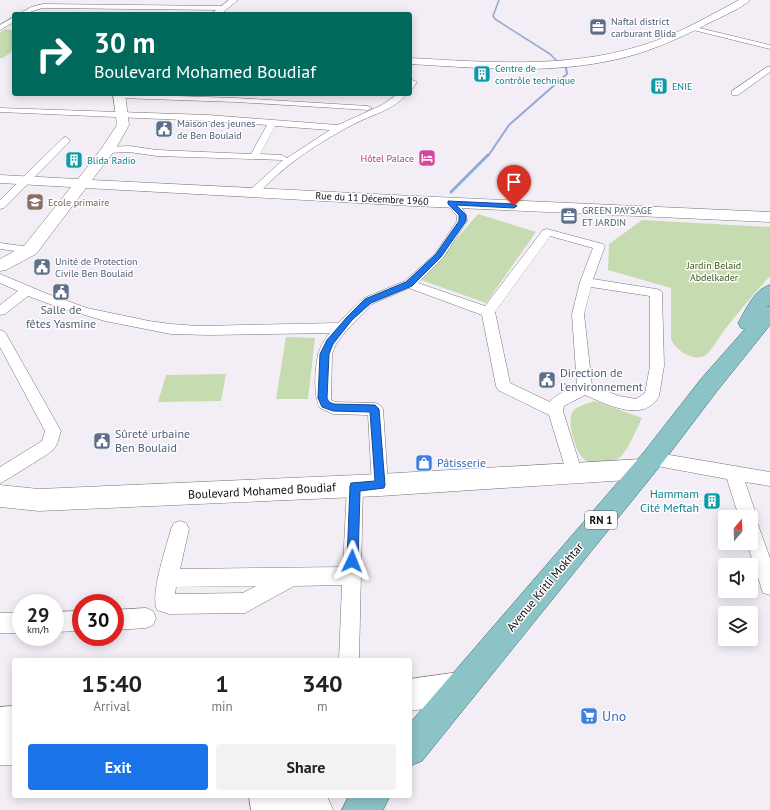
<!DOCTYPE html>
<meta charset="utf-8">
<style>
:root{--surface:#fff;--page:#f2f2f2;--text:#222;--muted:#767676;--accent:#1a73e8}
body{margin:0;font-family:"PT Sans",sans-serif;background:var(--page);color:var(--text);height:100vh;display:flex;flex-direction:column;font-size:15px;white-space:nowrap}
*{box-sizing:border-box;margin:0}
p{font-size:13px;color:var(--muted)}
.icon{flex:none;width:22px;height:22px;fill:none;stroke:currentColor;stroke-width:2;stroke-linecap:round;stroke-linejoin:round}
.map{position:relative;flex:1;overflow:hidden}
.sheet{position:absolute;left:12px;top:658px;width:400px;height:140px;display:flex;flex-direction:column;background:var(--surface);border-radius:4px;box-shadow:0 2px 10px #0003}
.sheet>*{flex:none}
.top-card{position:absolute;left:12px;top:12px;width:400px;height:84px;border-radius:4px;box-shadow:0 2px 10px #0003;background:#00695c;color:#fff;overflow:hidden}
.needle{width:26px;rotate:19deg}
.tools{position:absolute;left:718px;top:510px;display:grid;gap:8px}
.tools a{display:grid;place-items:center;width:40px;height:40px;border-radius:4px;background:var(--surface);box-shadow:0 2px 10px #0003;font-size:20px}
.speed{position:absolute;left:12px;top:594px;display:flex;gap:8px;font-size:20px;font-weight:700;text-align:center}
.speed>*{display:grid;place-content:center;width:52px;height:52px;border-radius:50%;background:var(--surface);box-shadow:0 2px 10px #0003;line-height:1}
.speed small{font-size:10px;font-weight:400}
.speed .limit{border:6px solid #d22;background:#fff;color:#111}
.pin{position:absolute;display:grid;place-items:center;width:34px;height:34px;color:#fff;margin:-41px -17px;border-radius:50% 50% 50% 0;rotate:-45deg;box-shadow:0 0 4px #0007}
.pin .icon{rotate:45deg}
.me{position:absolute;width:44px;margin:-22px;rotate:2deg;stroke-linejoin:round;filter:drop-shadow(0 0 3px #0008)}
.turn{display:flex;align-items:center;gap:14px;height:84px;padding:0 16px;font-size:18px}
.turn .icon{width:52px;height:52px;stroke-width:2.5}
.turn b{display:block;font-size:28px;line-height:34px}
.eta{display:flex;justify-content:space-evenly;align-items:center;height:68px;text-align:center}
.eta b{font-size:24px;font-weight:600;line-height:28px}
.button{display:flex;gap:8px;margin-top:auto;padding:8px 16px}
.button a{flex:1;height:46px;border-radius:4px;background:var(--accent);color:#fff;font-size:16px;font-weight:600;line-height:46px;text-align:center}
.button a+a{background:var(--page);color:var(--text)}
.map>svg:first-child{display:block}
.green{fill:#c6dcb0}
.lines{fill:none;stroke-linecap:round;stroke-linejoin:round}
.stream-far2{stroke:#93a9d2;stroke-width:1.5}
.stream-far1{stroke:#93a9d2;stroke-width:2}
.stream{stroke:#93a9d2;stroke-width:3}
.street-casing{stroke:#79747b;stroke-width:1}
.secondary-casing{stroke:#79747b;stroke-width:1}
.primary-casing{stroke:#2e696d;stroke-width:1}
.street{fill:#fff;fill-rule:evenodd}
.secondary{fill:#fff;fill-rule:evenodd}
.primary{fill:#8cc3c6;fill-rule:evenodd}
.route{fill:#1a73e8;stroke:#114b97}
.labels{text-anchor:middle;stroke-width:3;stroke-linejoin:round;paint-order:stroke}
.far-service-label{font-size:10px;fill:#4e5e75;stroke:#fefdfe;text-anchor:start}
.far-culture-label{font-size:10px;fill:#0d838f;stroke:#fefdfe;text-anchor:start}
.far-hotel-label{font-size:10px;fill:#b23c85;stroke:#fefdfe;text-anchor:end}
.far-street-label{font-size:10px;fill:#0d0c0e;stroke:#fefdfe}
.far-education-label{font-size:10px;fill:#785e54;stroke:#fefdfe;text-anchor:start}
.far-park-label{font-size:10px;fill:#3a5413;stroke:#fefdfe}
.shield{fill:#fefdfe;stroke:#555456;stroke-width:1}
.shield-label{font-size:11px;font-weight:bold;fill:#0d0c0e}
.service-label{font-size:12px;fill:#4e5e75;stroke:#fefdfe;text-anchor:start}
.shop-label{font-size:12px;fill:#366cbe;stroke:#fefdfe;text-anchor:start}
.street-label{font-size:12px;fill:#0d0c0e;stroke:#fefdfe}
.culture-label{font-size:12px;fill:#0d838f;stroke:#fefdfe;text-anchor:end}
.near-shop-label{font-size:14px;fill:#366cbe;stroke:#fefdfe;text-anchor:start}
</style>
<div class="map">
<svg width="770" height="810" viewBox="0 0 770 810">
<rect width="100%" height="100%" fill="#f3eef6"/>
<path class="green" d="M5 29 14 30V50L3 58H0V32Z
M478 214 536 232 486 303 421 280Z
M642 220 770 227V276C755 293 740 310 726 328 720 335 713 349 706 355 694 363 675 350 671 339V288L608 270 609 244Z
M286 337 315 338 308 399H276Z
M226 374 221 401 158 402 166 375Z
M595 401 642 418C636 430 631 444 623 454 619 459 612 462 605 463 596 464 588 464 582 457 575 449 566 420 573 411 577 406 589 403 595 401Z"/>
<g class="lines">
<path class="stream-far2" d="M499 0 493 16 495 19 550 54 557 61"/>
<path class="stream-far1" d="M488 156 509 125 567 74 566 68"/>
<path class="stream" d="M451 192 488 155"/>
<defs>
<path id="street" d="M43 4 223 6 226 8 223 10 43 8C34 10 28 14 19 14L31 7Z
M14 17V22L0 30V25Z
M691 26 770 45V49L689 29 688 28Z
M767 67H770V72L738 95H732V91Z
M410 79 417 82 413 88H410Z
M117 94 236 98 368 106 372 108 368 110 236 102 119 98 115 96Z
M398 94H407C394 110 371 115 354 124 319 142 284 165 258 194H250L249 192 250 190 283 160 157 156 129 152 108 153 103 150 108 147 129 146 157 150 251 154 267 125 208 121 0 112V108L208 115 338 125 382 105ZM275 126 330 130 287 158 282 155 260 154Z
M66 137 70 140 69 142 4 208 0 209V200L63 138Z
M450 199C458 201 467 213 467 221L443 258 418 283 485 306 543 230 547 229 603 244 605 246 593 279 656 289 660 290 662 293 664 366 659 396C644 424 606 404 585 395L564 406 563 411 582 472 580 477 574 479 568 477 549 415 498 390 496 386 482 315 409 288 372 304 346 331 336 344 332 354 331 400 335 402 375 403 380 405 383 409 388 485 386 490 380 492 374 490 372 485 368 415 333 414 320 408C313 396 315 368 318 355 320 347 325 339 330 333L209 335 171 334 105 321 58 307 28 296 5 314 0 315V305L18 291 0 283V274L45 293 87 308 149 321 171 324 199 326 338 323 364 298 405 281 435 254 457 221V216L445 202ZM550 236 593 248 580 282 572 314 577 386C569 390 555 394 550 402L510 383 495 312ZM591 287 650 296V366L645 393 636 399 619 396 592 386 584 314Z
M0 243 30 247 34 248 36 250 34 252 30 253 0 249Z
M0 330 5 332 61 431C59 436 58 444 54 449 52 452 4 482 0 483V467L42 441 45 431 0 347Z
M652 452 770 472V486L745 482 757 517 755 521 757 522 770 558V595L763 593 747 543H751V517H739L727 479 646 464 644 459 646 454Z
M355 479 361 481 363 486 359 660H339L342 585 294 586 245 613 169 614 157 610C150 594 166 548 171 529L174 523 180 521 186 523 189 529 180 569 343 567 347 486 349 481ZM256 586 243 593 175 594 176 587Z
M146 608 153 611 156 618 153 625 146 628 115 630V610Z
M81 611V631L55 632V612Z
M0 613H21V633H0Z"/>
<path id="secondary" d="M229 0H238L221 14H211Z
M739 0H750C743 8 716 19 705 25 678 39 649 52 618 59 550 75 479 68 410 64V58C487 62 565 69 640 46 675 36 707 17 739 0Z
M113 94H125L129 125 115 150 92 180 414 196 770 212V222L414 206 86 188 36 254 6 270 0 271V259L24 246 71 187 0 183V175L78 179 102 148 117 125Z
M643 459 652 462 655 469 652 476 643 479 380 496 39 511 0 507V485L39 489 380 474Z
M459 672 470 677 475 688 470 699 459 704 410 711V679Z
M14 706V765H0V707Z
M249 796H327L333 810H251Z"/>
<path id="primary" d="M770 285V303L767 307 770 306V325L717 391 660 466 422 761 410 766V723L644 452 701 379 745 329 741 328 738 323C746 310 754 289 770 285Z
M349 796H390L383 810H342Z"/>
</defs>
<use href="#street" class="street-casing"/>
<use href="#secondary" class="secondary-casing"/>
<use href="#primary" class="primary-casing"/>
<use href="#street" class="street"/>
<use href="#secondary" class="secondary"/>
<use href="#primary" class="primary"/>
</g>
<path class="route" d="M448 201 514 204 517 206 514 208 456 205 466 215V221L441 257 412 286 371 303 352 320 333 344 329 354 327 398 329 402 334 404 375 405 379 409 385 485 384 488 360 491 358 561 356 565 352 567 348 565 347 561 350 486 351 483 375 481 370 412 333 411 322 407 318 398 320 354 327 340 347 317 365 299 406 282 436 254 459 221V215L448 204Z"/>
<defs>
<symbol id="office-square" viewBox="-11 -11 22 22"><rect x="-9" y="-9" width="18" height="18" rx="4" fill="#5c6f8a" stroke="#fefdfe"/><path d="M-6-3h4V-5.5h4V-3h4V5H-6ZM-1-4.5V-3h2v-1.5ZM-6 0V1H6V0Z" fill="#fff"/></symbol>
<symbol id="building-square" viewBox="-11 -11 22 22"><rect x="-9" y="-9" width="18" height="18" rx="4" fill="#0f9aa8" stroke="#fefdfe"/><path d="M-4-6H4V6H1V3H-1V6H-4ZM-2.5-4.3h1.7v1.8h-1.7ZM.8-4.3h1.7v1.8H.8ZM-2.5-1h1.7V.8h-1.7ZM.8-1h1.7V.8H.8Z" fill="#fff"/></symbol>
<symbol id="civic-square" viewBox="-11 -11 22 22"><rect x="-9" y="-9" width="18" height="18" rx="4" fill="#5c6f8a" stroke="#fefdfe"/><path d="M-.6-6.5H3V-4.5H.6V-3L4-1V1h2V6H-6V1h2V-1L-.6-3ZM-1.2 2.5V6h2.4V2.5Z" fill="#fff"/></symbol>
<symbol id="hotel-square" viewBox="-11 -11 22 22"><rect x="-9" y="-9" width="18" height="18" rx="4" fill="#d1479c" stroke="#fefdfe"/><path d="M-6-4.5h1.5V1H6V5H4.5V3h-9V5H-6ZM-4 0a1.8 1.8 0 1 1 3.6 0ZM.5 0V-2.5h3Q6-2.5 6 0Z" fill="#fff"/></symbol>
<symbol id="school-square" viewBox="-11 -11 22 22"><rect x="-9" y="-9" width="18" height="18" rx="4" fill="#8d6e63" stroke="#fefdfe"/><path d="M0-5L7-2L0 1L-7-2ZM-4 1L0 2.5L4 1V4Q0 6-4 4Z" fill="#fff"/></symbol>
<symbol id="shop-square" viewBox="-11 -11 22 22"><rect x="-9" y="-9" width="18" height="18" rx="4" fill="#3f7fe0" stroke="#fefdfe"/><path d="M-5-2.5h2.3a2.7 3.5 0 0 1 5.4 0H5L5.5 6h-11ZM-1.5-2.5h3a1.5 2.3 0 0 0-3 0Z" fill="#fff"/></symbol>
<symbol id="supermarket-square" viewBox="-11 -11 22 22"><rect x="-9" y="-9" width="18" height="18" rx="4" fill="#3f7fe0" stroke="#fefdfe"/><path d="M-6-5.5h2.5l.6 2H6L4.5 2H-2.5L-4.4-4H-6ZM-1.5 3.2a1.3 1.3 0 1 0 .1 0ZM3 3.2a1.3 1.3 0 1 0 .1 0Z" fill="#fff"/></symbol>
</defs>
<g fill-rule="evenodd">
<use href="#office-square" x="588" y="17" width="20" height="20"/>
<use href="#building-square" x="472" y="64" width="20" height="20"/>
<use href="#building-square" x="649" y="76" width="20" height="20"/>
<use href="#civic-square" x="154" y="119" width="20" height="20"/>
<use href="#hotel-square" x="417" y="148" width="20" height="20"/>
<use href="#building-square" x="64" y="150" width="20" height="20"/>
<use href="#school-square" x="25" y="192" width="20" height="20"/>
<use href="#office-square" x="559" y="206" width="20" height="20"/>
<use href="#civic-square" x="32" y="257" width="20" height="20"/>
<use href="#civic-square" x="51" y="282" width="20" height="20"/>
<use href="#civic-square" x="537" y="370" width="20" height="20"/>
<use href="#civic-square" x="92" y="431" width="20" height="20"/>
<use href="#shop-square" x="414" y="453" width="20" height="20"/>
<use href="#building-square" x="702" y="491" width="20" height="20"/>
<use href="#supermarket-square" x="579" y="706" width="20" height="20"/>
</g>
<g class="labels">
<g class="far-service-label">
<text x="611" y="25">Naftal district<tspan x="611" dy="12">carburant Blida</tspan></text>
<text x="177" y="127">Maison des jeunes<tspan x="177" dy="12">de Ben Boulaid</tspan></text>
<text x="582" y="214">GREEN PAYSAGE<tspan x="582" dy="12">ET JARDIN</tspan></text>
<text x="55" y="265">Unité de Protection<tspan x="55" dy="12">Civile Ben Boulaid</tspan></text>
</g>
<g class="far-culture-label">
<text x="495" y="72">Centre de<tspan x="495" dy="12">contrôle technique</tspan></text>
<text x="672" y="90">ENIE</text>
<text x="87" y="164">Blida Radio</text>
</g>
<g class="far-hotel-label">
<text x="414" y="162">Hôtel Palace</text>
</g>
<g class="far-street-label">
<text transform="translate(372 198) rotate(3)" y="4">Rue du 11 Décembre 1960</text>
</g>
<g class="far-education-label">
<text x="48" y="206">Ecole primaire</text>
</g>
<g class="far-park-label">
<text x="714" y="269">Jardin Belaïd<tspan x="714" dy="12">Abdelkader</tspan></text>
</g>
<rect class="shield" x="585" y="511" width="32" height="18" rx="3"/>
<g class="shield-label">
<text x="601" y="524">RN 1</text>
</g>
<g class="service-label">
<text x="61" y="314" text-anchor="middle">Salle de<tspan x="61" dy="14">fêtes Yasmine</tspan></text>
<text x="560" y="377">Direction de<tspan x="560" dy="14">l'environnement</tspan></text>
<text x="115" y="438">Sûreté urbaine<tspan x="115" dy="14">Ben Boulaid</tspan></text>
</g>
<g class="shop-label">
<text x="437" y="467">Pâtisserie</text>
</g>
<g class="street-label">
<text transform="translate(262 491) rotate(-3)" y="4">Boulevard Mohamed Boudiaf</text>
<text transform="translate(545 587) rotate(-50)" y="4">Avenue Kritli Mokhtar</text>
</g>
<g class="culture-label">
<text x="699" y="498">Hammam<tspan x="699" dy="14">Cité Meftah</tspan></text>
</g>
<g class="near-shop-label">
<text x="602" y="721">Uno</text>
</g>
</g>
</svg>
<div class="tools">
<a><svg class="needle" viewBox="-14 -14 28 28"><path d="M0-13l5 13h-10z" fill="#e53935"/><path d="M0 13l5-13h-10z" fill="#767676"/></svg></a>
<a><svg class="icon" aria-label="sound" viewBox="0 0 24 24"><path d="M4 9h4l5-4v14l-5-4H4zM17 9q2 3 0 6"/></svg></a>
<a><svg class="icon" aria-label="layers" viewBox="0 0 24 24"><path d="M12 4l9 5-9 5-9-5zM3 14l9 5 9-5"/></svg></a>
</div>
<div class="speed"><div>29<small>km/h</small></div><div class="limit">30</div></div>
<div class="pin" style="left:514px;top:206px;background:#d93025"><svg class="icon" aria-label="arrive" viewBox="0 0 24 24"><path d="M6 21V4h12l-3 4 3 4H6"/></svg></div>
<svg class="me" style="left:352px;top:561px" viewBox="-20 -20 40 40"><path d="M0-17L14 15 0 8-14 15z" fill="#1a73e8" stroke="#fff" stroke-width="4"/></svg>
<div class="top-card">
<div class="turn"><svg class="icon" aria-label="right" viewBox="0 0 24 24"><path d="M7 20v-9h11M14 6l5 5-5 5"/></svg><div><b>30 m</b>Boulevard Mohamed Boudiaf</div></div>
</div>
<section class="sheet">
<div class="eta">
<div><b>15:40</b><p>Arrival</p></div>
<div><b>1</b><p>min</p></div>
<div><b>340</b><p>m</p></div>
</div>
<div class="button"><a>Exit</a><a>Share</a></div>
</section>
</div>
